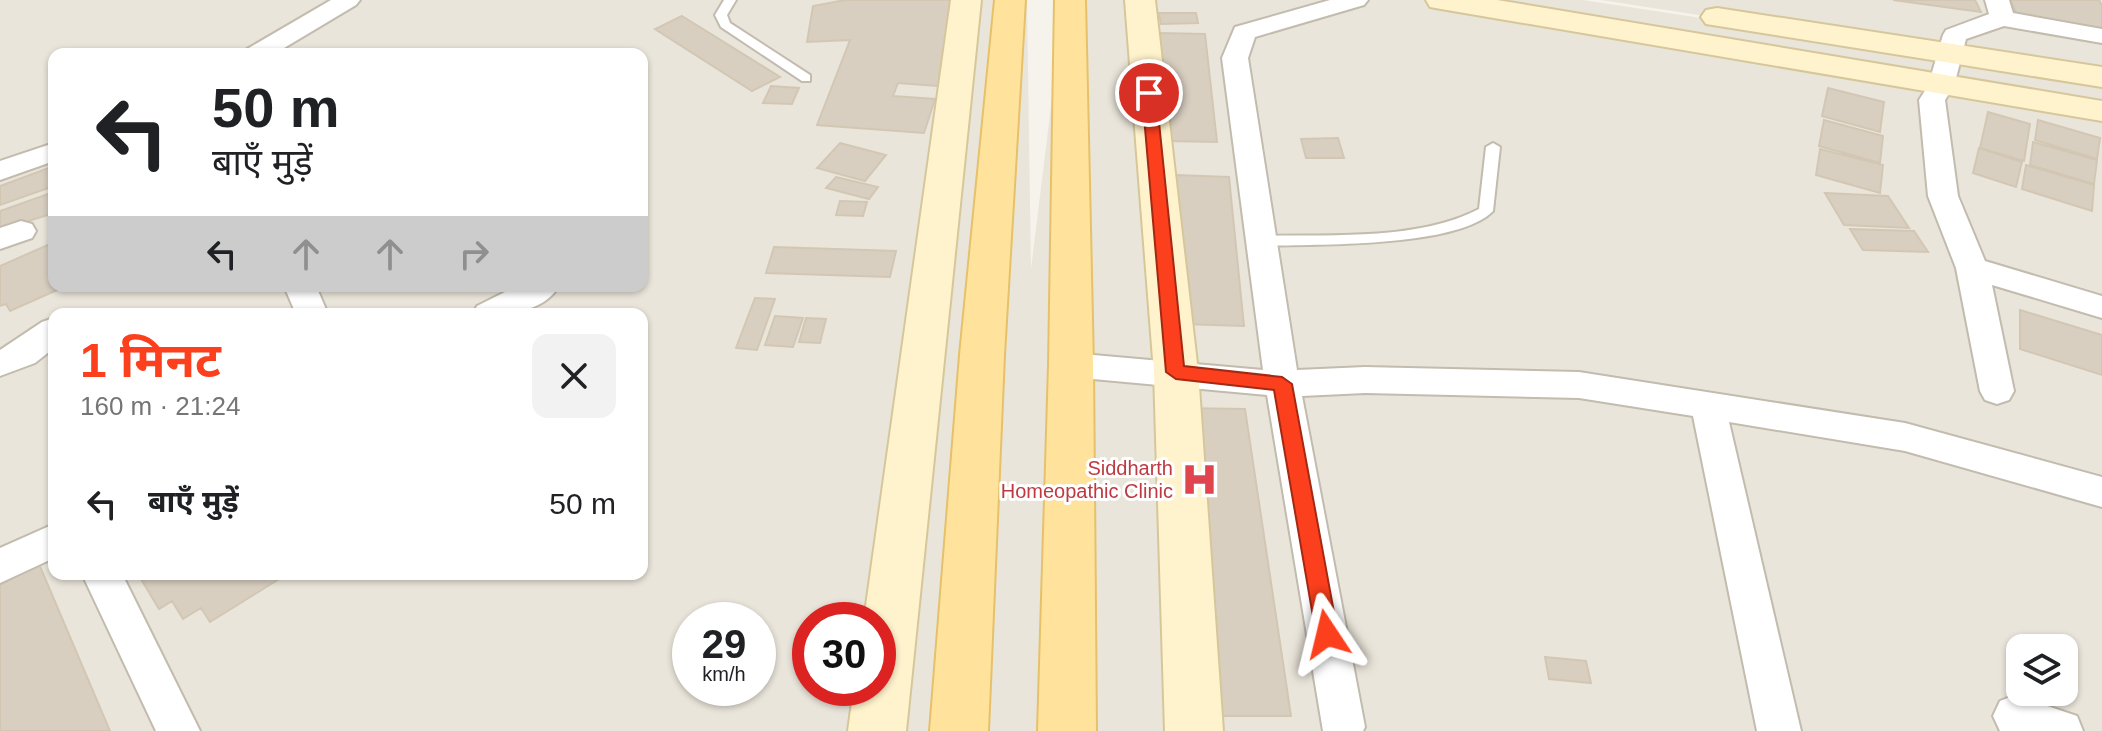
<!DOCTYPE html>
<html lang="hi">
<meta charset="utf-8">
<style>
:root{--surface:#fff;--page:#f2f2f2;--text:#202124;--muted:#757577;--accent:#fc3f1d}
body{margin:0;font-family:Arial,"Noto Sans Devanagari",sans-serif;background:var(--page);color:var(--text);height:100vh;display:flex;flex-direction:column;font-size:30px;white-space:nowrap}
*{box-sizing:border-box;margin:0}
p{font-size:26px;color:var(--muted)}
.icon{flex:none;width:44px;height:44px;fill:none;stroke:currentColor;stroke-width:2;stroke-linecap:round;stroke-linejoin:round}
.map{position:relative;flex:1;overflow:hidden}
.details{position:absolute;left:48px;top:308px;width:600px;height:272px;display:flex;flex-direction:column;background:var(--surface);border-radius:16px;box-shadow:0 2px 6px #0004}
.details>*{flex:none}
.hud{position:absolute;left:48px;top:48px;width:600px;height:244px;border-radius:16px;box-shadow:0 2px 6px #0004;background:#fff;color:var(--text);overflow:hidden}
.controls{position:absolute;left:2006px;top:634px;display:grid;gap:16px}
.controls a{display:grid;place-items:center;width:72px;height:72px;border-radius:16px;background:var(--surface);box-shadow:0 2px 6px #0004;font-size:40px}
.speed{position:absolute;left:672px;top:602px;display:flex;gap:16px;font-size:40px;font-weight:700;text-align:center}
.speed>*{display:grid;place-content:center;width:104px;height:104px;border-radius:50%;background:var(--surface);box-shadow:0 2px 6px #0004;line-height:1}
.speed small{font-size:20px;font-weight:400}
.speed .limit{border:12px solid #d22;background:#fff;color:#111}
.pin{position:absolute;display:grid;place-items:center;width:68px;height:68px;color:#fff;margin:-34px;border:4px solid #fff;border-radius:50%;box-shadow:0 2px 8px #0007}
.me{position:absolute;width:88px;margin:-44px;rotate:350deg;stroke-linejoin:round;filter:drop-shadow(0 0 6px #0008)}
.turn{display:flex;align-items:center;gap:28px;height:168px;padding:0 32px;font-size:36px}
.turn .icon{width:104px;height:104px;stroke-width:2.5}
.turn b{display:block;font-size:56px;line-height:68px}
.lanes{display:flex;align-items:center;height:76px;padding:0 32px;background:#0003;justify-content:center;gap:40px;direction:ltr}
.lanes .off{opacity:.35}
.round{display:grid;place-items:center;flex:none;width:84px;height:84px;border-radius:16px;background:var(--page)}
.overview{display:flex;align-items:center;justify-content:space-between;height:136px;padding:0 32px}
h1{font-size:48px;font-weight:700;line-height:60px;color:var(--accent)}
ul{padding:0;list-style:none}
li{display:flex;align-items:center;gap:24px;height:120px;padding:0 32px}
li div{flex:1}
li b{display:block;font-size:30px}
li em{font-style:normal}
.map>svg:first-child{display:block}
.residential{fill:#eae5da;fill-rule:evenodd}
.building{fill:#d8cfc1;stroke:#d3c7b4;stroke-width:2}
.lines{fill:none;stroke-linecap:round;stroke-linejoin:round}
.lane-casing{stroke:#c2bbae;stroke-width:4}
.street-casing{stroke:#c2bbae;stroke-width:4}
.secondary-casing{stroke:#d6c79b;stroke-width:4}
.primary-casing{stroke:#e6c16a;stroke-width:4}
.lane{fill:#fff;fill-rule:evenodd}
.street{fill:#fff;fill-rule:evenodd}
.secondary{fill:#fff3cd;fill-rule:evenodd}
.primary{fill:#ffe39c;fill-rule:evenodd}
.route{fill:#fc3f1d;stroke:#a42913;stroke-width:2}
.labels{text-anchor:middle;stroke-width:6;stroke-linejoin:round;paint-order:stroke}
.health-label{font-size:20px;fill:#be3a42;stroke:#fff;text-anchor:end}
</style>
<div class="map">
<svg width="2102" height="731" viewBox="0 0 2102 731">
<rect width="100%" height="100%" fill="#f6f3ec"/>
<path class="residential" d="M0 0H1027L1031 269 1064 0H1583L2102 79V731H0ZM54 54H642V286H54ZM54 314H642V574H54ZM690 620H758V688H690ZM810 620H878V688H810ZM2020 648H2064V692H2020Z
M1601 0H2102V77Z"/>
<path class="building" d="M845 0H961L950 87 898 83 893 96 935 99 924 133 817 125 850 40 807 42 813 6Z
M1893 0H1975L1981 12Z
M2010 0H2099L2102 6V28L2018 16Z
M1159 13H1196L1198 23 1161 24Z
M682 16 780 77 752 91 655 29Z
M1159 33 1205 34 1217 142 1166 141Z
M771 86 799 88 792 104 763 103Z
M1828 88 1884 102 1880 132 1822 116Z
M1988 112 2030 124 2024 161 1980 148Z
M1824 120 1883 136 1880 163 1819 146Z
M2038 120 2100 138 2097 159 2035 140Z
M1338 138 1344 158H1306L1301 139Z
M2033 142 2097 160 2094 184 2030 165Z
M840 143 886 155 865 181 817 168Z
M1979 148 2022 162 2016 187 1973 173Z
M1820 149 1883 165 1880 193 1816 175Z
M2026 165 2094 185 2092 211 2022 189Z
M54 166V186L0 205V186Z
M1176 175 1229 177 1244 326 1182 324Z
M836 177 878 187 869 199 826 188Z
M54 192V213L0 230V211Z
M1825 193 1888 196 1909 228 1844 225Z
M840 201 867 202 863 216 836 215Z
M1850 229 1914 231 1928 252 1863 250Z
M50 244 54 250V286H66L10 311 6 304 0 306V266Z
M774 247 896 251 890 277 766 273Z
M755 298 775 299 757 350 736 348Z
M2020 310 2102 335V375L2020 349Z
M775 316 803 318 793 347 765 345Z
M806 318 826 319 820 343 799 342Z
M1180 408 1245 409 1291 716H1210Z
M39 564 110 731H0V585Z
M138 574H287L210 622 201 608 183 619 172 601 159 609Z
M1545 657 1586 661 1591 683 1549 679Z"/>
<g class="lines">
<defs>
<path id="lane" d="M724 0H736L727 15 730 23 810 75V81H802L721 27 715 15Z
M1493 143 1500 147 1493 211C1457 248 1315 244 1262 246L1255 241 1262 236C1330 234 1418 241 1479 209L1486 147Z"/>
<path id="street" d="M331 0H360L356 5 274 54H243L247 49Z
M1330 0H1368L1364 5 1255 37 1248 58 1297 370 1365 367 1579 372 1905 423 2102 477V507L1905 451 1729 422 1801 731H1757L1693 416 1579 398 1365 393 1302 396 1365 727 1363 731H1323L1267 395 1071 377 1059 374 1054 365 1059 356 1071 353 1263 370 1222 58 1235 27Z
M1985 0H2009L2013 13 2102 29V43L2004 26 1966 39 1954 86 1945 100 1958 196 1985 261 2102 296V318L1992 285 2014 391 2009 400 1997 404 1985 400 1980 391 1956 268 1928 196 1919 100 1928 86 1943 35 1946 30 1989 14Z
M54 143V161L0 180V161Z
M21 221 32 224 36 231 32 238 0 249V228Z
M284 286H316L328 314H296Z
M517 286H559C542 315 502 314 473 314L477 306Z
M54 318V348L35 363 0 376V350L42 322Z
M54 524V558L0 583V548Z
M82 574H122L200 731H156Z
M2015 695 2077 716 2083 731H2000L1993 716 2000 701Z"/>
<path id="secondary" d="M951 0H981L906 731H848L854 688H878V620H864Z
M1125 0H1155L1198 372 1223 731H1165L1154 372Z
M1426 0H1497L2102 101V121L1441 9 1430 7Z
M1717 8 2102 67V87L1706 24 1701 17 1706 10Z"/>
<path id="primary" d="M995 0H1025L1004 355 988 731H930L960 355Z
M1055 0H1085L1093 365 1096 731H1038L1049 365Z"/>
</defs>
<use href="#lane" class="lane-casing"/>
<use href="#street" class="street-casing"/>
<use href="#secondary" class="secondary-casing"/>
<use href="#primary" class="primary-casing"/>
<use href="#lane" class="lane"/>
<use href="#street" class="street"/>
<use href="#secondary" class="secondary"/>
<use href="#primary" class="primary"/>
</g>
<path class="route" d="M1149 89 1156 93 1184 366 1282 377 1292 384 1338 634 1334 641 1327 643 1319 641 1316 634 1274 390 1176 379 1166 372 1142 93Z"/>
<defs>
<symbol id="hospital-bare" viewBox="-9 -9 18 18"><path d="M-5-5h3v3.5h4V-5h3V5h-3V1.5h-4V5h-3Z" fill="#e0444e" stroke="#fff" stroke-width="2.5" paint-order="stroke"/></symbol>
</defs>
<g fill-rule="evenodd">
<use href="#hospital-bare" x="1174" y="454" width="51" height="51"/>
</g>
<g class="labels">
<g class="health-label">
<text x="1173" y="475">Siddharth<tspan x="1173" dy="23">Homeopathic Clinic</tspan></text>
</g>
</g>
</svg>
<div class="controls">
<a><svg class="icon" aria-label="layers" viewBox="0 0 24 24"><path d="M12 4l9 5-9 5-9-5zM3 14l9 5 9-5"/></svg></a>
</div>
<div class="speed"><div>29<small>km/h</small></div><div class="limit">30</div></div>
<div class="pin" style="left:1149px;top:93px;background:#d93025"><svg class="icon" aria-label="arrive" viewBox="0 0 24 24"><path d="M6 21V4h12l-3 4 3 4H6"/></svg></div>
<svg class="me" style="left:1327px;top:634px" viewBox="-20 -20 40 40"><path d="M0-17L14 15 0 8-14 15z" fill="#fc3f1d" stroke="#fff" stroke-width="4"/></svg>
<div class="hud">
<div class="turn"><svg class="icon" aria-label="left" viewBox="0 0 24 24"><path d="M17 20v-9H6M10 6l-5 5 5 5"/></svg><div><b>50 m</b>बाएँ मुड़ें</div></div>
<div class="lanes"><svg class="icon" aria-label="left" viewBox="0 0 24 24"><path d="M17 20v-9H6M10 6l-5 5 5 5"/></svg><svg class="icon off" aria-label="ahead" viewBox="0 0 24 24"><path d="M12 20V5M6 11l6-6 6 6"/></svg><svg class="icon off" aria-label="ahead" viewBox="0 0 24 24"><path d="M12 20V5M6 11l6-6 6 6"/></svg><svg class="icon off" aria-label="right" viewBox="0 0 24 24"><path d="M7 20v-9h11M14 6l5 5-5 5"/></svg></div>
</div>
<section class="details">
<div class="overview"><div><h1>1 मिनट</h1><p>160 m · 21:24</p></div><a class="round"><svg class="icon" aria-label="close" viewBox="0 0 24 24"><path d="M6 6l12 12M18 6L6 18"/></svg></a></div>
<ul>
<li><svg class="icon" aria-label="left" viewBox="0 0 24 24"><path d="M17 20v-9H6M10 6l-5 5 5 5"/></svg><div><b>बाएँ मुड़ें</b></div><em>50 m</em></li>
</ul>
</section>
</div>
